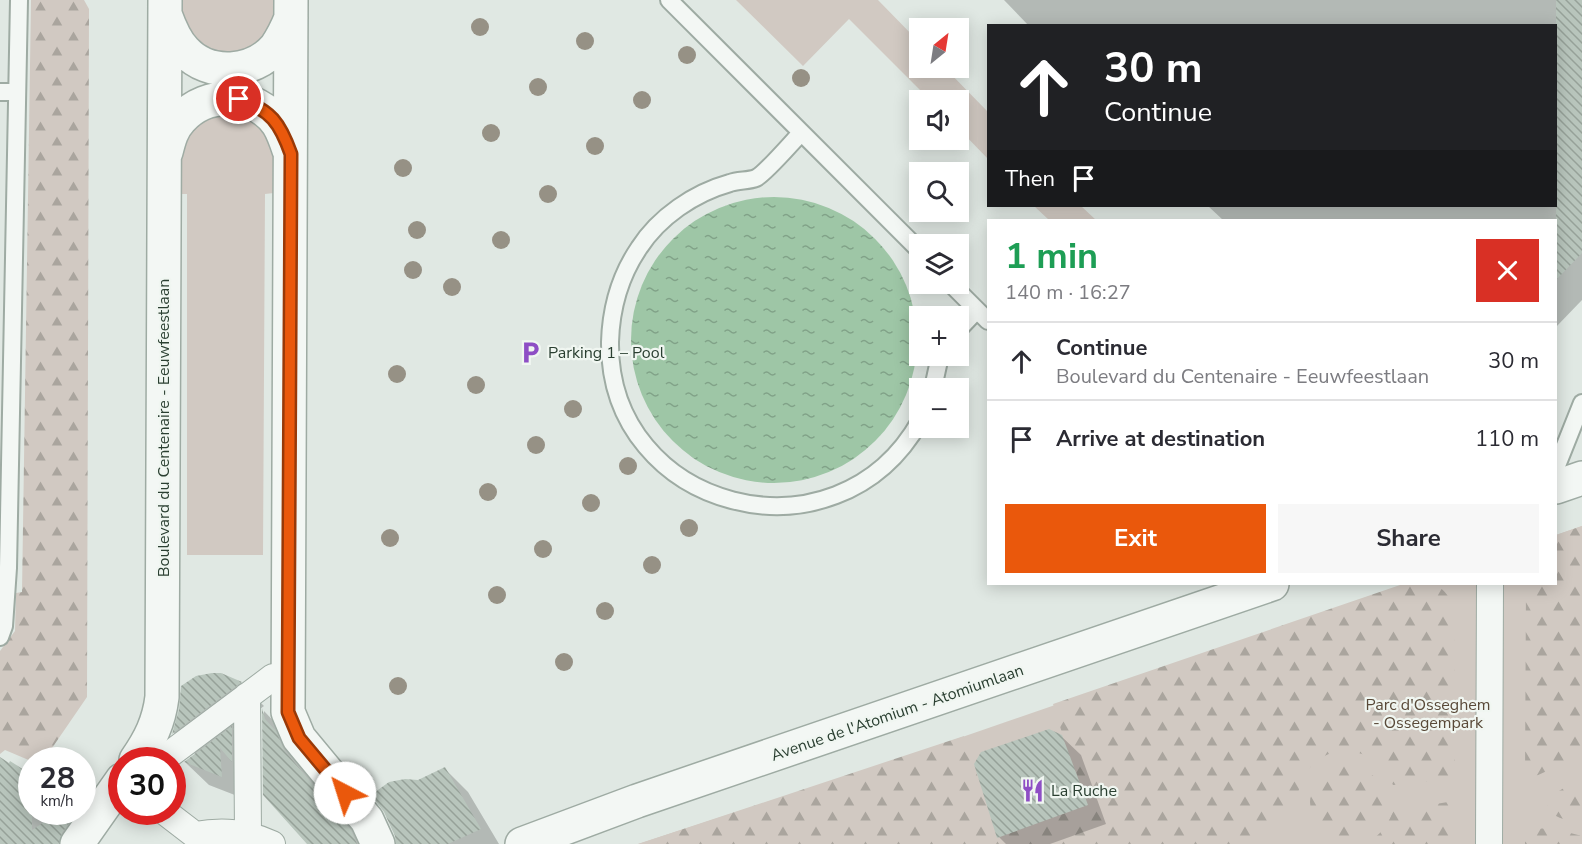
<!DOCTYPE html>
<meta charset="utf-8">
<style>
:root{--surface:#fff;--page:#f7f7f7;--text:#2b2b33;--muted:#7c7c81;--line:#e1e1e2;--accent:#ea580c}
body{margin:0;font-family:"Nunito Sans",sans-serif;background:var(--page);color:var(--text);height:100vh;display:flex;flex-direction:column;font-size:22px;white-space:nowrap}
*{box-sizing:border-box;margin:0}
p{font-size:20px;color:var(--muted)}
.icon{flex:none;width:33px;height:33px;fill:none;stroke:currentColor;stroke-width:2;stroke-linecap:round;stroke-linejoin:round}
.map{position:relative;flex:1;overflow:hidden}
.panel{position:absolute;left:987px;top:219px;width:570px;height:366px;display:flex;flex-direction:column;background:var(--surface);border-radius:0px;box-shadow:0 3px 15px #0003}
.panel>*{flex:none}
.banner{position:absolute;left:987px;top:24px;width:570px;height:183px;border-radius:0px;box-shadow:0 3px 15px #0003;background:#202124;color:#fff;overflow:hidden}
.needle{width:39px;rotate:30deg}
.buttons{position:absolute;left:909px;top:18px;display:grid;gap:12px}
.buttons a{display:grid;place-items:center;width:60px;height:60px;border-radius:0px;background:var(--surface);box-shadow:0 3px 15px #0003;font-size:30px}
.speed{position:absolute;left:18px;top:747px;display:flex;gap:12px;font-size:30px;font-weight:700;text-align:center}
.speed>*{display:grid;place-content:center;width:78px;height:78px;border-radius:50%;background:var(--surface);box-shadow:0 3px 15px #0003;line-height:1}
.speed small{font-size:15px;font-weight:400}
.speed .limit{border:9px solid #d22;background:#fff;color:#111}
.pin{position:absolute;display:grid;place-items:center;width:51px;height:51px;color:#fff;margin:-26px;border:3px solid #fff;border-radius:50%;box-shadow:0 2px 6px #0007}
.me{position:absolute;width:66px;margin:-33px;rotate:320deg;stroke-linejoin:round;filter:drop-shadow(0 0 4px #0008)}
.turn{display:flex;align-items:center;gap:21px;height:126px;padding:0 18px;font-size:27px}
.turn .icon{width:78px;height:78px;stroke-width:2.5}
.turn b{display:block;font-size:42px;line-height:51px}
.then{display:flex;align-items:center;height:57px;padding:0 18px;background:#0003;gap:12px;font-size:22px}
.round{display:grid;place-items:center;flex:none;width:63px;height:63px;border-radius:0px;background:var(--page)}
.overview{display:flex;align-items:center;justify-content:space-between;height:102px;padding:0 18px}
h1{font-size:36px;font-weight:700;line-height:45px;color:#1e9e55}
.action{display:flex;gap:12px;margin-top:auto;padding:12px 18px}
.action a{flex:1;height:69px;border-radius:0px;background:var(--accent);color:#fff;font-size:24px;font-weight:700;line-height:69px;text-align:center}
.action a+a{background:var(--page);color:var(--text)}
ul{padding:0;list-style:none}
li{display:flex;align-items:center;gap:18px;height:78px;padding:0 18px;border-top:2px solid var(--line)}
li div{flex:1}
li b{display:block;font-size:22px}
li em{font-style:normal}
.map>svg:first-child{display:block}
.green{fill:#d1c9c2}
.forest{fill:url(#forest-firs)}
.water{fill:url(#water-ripples)}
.shadow{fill:#0003}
.building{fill:url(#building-back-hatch)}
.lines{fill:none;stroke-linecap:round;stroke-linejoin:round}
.service-casing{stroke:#9eaba3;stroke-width:20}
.pedestrian-casing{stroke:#9eaba3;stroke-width:28}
.minor-casing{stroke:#9eaba3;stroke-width:36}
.service{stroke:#f3f7f4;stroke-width:16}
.pedestrian{stroke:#f3f7f4;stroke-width:26}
.minor{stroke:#f3f7f4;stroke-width:33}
.tree{fill:#969185}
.route-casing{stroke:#983908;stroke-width:15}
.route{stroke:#ea580c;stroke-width:10}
.labels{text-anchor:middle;stroke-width:4.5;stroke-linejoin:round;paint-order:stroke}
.poi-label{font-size:16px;fill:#2a3f31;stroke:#f0f6f1;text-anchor:start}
.street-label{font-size:16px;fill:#2a3f31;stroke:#f0f6f1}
.park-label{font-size:16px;fill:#594938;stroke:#f0f6f1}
</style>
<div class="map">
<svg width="1582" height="844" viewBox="0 0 1582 844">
<defs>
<pattern id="forest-firs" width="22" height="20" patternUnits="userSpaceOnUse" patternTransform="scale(1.5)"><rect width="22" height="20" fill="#d1c9c2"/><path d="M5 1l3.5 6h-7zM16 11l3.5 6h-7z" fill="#aaa59e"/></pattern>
<pattern id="water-ripples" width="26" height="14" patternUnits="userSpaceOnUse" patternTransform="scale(1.5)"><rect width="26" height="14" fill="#9ec6a6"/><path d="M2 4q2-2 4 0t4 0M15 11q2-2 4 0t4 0" fill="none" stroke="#81a288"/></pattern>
<pattern id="building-back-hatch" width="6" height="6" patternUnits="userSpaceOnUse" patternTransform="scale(1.5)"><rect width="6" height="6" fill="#b8c5bc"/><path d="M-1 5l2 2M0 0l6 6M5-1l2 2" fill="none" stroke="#96a199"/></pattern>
</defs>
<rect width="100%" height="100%" fill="#e0e8e3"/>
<path class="green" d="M180 0H276V11L265 42 225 60 185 34Z
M736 0H878L919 42 920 68H945L988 112V159L959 129 958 100H930L849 19 803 66Z
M212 109 258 118 275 150 274 193 265 194 263 555H187V194H178L180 144Z
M1034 206H1081L1096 220H1049Z
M1582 526V844H638L890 762 1405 584H1556V535Z"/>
<path class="forest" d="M31 0H84L89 9 87 697 50 751 31 761 5 750 0 754V651L15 631 16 593 22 592Z
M1582 526V755L1525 781 1526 584H1556V535Z
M1403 584C1428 581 1446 582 1454 610L1455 779 1393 785C1368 730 1297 745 1297 806L1243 844H638L964 736 998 837 1088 805 1063 736 1053 704Z
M1310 802a37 37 0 1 1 74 0a37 37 0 1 1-74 0Z
M1582 777V822C1567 819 1555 821 1547 806L1549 797Z
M1454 801V844H1366C1380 835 1387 827 1393 811Z
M1551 828 1582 836V844H1525V836L1534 829Z"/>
<path class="water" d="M631 340a143 143 0 1 1 286 0a143 143 0 1 1-286 0Z"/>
<path class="shadow" d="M1004 0H1582V300L1556 327V220H1223L1208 206H1556V26H1029Z
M221 674 241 683 264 706 233 729 255 751 245 799 209 785 186 763 196 755 174 733 180 711Z
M264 711 285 733 307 775 365 844H309L264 794Z
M1061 736 1081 755 1106 824 1050 844H1006L999 837Z
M0 759 32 812H82V798L85 799 108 822 93 844H0Z
M445 769 468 792 499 844H398L418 781Z"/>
<path class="building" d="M1556 0H1582V253L1556 280Z
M212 673H221L242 682 172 734 179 709 181 686 196 676Z
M262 708 265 719 276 731 284 750 351 830 357 844H307L263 795Z
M232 726V762L220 748 222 777 184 762Z
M1049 729 1062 735 1088 805 997 838 974 764 981 752Z
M0 757 9 763 10 761 32 775V830L59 812H77L62 833 59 844H0Z
M445 767 481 829 448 844H396L395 836 384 812 371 795 389 782 405 779 418 780Z"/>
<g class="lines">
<defs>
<path id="service" d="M669 0 920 251
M0 92H17
M801 133C793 141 765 174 756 178 749 181 738 180 730 183 694 193 659 217 639 248 620 276 611 307 610 342 608 510 836 570 920 421
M951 284 988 321
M958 330 977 310
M933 388 940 356
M1556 468 1582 403
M0 637 4 626 8 568 19 0"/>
<path id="pedestrian" d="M162 760 273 677
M165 812 195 835C223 830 246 832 272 844
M239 844 248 835 247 696
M1489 844 1490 584"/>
<path id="minor" d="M291 0 288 712 299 738 367 820 378 844
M165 14C170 28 175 41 185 51 209 77 253 74 276 47 282 38 287 28 291 18
M166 152C169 140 172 128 181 119 207 90 256 92 278 124 283 132 286 141 289 150
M1556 487 1582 478
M136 760C150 740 159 722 162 697L165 0
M77 844 122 780
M522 844 637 801 1272 584"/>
</defs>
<use href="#service" class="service-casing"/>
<use href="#pedestrian" class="pedestrian-casing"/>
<use href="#minor" class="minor-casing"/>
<use href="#service" class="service"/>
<use href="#pedestrian" class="pedestrian"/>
<use href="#minor" class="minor"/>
</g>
<g class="tree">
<circle cx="480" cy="27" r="9"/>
<circle cx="585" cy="41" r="9"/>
<circle cx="687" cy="55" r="9"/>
<circle cx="801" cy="78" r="9"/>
<circle cx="538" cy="87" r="9"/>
<circle cx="642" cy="100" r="9"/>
<circle cx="491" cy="133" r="9"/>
<circle cx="595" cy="146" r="9"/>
<circle cx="403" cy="168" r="9"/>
<circle cx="548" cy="194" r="9"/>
<circle cx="417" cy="230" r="9"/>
<circle cx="501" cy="240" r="9"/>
<circle cx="413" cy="270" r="9"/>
<circle cx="452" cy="287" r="9"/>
<circle cx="397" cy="374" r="9"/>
<circle cx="476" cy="385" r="9"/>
<circle cx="573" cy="409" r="9"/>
<circle cx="536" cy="445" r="9"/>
<circle cx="628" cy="466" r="9"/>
<circle cx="488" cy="492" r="9"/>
<circle cx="591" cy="503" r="9"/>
<circle cx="689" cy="528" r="9"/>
<circle cx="390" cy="538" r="9"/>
<circle cx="543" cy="549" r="9"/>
<circle cx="652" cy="565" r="9"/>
<circle cx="497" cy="595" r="9"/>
<circle cx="605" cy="611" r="9"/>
<circle cx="564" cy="662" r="9"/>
<circle cx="398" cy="686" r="9"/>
</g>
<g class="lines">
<defs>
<path id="route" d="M239 99C271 110 280 123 291 154L288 712 299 738 345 793"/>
</defs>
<use href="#route" class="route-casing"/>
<use href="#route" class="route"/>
</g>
<defs>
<symbol id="parking-bare" viewBox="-9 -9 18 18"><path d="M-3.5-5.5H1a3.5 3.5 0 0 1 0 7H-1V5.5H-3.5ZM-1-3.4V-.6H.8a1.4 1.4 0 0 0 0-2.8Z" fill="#8e4ec5" stroke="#f0f6f1" stroke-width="2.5" paint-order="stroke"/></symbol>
<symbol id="restaurant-bare" viewBox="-9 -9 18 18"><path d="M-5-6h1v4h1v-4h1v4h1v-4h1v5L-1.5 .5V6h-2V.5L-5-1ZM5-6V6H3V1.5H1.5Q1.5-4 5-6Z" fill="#8e4ec5" stroke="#f0f6f1" stroke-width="2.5" paint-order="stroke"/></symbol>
</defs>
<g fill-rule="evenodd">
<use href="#parking-bare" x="514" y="336" width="33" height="33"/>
<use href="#restaurant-bare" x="1016" y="774" width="33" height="33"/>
</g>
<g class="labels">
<g class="poi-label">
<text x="548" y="358">Parking 1 – Pool</text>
<text x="1051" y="796">La Ruche</text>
</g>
<g class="street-label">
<text transform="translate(163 428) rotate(-90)" y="6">Boulevard du Centenaire - Eeuwfeestlaan</text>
<text transform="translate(897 712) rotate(-19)" y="6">Avenue de l'Atomium - Atomiumlaan</text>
</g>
<g class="park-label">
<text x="1428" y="710">Parc d'Osseghem<tspan x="1428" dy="18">- Ossegempark</tspan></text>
</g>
</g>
</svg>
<div class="buttons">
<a><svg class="needle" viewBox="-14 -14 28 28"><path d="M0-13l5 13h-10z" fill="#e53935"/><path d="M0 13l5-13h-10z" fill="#7c7c81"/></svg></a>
<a><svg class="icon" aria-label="sound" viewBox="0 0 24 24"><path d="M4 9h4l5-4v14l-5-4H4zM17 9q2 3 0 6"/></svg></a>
<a><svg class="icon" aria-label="search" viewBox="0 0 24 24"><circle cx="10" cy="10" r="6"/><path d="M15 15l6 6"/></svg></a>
<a><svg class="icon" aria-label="layers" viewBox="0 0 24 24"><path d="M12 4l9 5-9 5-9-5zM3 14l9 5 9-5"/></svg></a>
<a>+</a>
<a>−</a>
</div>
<div class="speed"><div>28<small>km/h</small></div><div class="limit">30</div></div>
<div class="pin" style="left:239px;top:99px;background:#d93025"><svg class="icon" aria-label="arrive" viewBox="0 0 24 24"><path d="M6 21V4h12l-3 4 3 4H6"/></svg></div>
<svg class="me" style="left:345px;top:793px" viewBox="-20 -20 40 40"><circle r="19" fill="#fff"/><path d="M0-13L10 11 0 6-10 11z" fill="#ea580c"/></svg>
<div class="banner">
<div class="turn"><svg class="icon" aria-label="ahead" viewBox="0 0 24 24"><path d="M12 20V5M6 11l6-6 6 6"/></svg><div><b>30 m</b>Continue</div></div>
<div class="then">Then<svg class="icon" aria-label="arrive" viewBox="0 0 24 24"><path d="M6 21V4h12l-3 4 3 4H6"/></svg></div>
</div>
<section class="panel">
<div class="overview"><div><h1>1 min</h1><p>140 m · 16:27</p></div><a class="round" style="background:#d93025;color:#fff"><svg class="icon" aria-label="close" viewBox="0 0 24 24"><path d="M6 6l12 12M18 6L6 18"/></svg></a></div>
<ul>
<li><svg class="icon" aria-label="ahead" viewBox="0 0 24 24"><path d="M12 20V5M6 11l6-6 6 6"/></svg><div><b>Continue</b><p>Boulevard du Centenaire - Eeuwfeestlaan</p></div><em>30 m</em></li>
<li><svg class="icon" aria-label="arrive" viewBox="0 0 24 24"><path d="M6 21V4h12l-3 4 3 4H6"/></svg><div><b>Arrive at destination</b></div><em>110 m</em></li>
</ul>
<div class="action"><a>Exit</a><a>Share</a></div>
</section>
</div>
